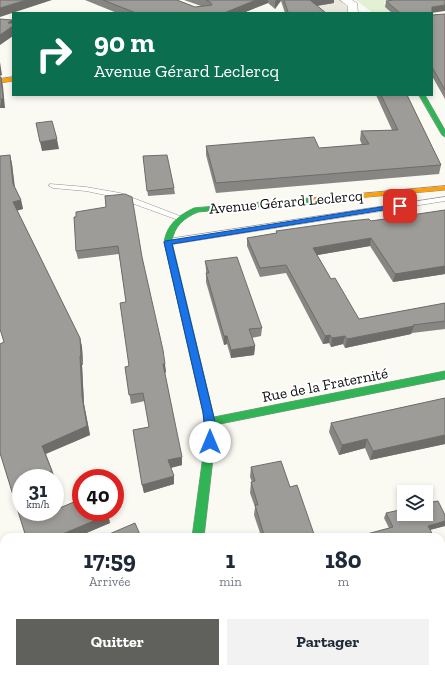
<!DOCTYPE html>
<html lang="fr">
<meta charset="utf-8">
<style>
:root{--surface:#fff;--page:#f2f2f3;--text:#1f2937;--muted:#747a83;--accent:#60605d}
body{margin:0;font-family:"Zilla Slab",serif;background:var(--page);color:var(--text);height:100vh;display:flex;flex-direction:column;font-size:15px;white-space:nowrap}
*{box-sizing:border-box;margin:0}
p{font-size:13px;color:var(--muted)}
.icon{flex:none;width:22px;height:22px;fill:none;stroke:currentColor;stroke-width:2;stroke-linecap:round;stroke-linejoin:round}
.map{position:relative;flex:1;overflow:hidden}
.panel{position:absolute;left:0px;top:533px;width:445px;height:140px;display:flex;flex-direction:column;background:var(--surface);border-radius:12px 12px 0 0;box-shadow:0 2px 6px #0003}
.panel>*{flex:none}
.guide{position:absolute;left:12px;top:12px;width:421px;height:84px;border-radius:0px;box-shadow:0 2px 6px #0003;background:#0b6e4f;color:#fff;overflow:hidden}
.controls{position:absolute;left:397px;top:485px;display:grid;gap:8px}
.controls a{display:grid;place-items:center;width:36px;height:36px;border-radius:0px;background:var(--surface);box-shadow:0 2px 6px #0003;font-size:20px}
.speed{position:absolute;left:12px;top:469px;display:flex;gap:8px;font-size:20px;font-weight:700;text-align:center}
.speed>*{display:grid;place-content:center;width:52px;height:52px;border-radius:50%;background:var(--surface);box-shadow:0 2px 6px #0003;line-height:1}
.speed small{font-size:10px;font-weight:400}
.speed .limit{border:6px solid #d22;background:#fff;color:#111}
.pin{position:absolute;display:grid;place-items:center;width:34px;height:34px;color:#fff;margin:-17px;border-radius:8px;box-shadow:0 2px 6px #0006}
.me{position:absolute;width:44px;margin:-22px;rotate:0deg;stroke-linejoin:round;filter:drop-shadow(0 0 3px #0008)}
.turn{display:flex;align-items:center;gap:14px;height:84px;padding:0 16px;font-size:18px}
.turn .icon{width:52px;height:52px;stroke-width:2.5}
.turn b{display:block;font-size:28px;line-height:34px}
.eta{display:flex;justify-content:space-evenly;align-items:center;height:68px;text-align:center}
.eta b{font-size:24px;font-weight:700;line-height:28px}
.action{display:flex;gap:8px;margin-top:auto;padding:8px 16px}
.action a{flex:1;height:46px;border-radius:0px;background:var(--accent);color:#fff;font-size:16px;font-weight:700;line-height:46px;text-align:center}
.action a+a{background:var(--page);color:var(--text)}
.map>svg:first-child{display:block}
.green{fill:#e3f0d3}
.plaza{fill:#eae7dd}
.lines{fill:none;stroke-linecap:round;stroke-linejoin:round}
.lane-casing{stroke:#949390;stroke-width:1}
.street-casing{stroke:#949390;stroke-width:1}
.fast-casing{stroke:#8a8a87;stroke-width:1}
.slow-casing{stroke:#8a8a87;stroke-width:1}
.lane{fill:#fefefd;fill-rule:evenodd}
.street{fill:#fefefd;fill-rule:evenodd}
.fast{fill:#30b455;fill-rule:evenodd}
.slow{fill:#ff9f0a;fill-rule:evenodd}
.wall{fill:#878683}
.shaded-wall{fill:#6e6d6a}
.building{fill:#9d9c98;stroke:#6e6d6a}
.route{fill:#1a73e8;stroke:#114b97}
.labels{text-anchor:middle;stroke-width:4;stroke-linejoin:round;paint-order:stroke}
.street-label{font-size:15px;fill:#0d0d0d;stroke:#fff}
</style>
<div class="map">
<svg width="445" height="673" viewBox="0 0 445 673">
<rect width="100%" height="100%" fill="#faf9f2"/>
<path class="green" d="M356 0H397L383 2 392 13H373Z"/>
<path class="plaza" d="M332 0H343L350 5V13H309L307 6 335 3Z"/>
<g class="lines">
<defs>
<path id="lane" d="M50 184 86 187 120 193 185 218 184 220H178L115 197 86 191 53 188 49 186Z
M445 197V201L168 245 164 242 168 239Z"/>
<path id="street" d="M340 0H352L357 3 358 13H348V6Z
M194 669H224L225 673H195Z"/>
<path id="fast" d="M419 95H425L445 130V137L442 135Z
M312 198 316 200 315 202 198 212C184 218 174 226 172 242L214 417 445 371V379L215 425V441L204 537H192L205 441V422L164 242C167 224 179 215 194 208Z"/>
<path id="slow" d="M13 77V81L0 83V79Z
M445 186V190L312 202 308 200 312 198Z"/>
</defs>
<use href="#lane" class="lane-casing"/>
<use href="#street" class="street-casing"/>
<use href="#fast" class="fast-casing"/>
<use href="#slow" class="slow-casing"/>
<use href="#lane" class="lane"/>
<use href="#street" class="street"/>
<use href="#fast" class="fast"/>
<use href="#slow" class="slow"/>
</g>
<path class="wall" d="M85 0H177L195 7 201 6 184 0H334V3L317 6 326 13H285L281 1 275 9 268 3 243 13H117Z
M386 1 432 13V15L445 14V99L432 76V13H392L385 7Z
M376 95H407L441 165 439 174 216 193 206 155V146L319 148 362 145 360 140 361 131 392 130Z
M10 155 12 164 15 187 21 200 23 209 17 210 80 338 82 347 83 365H82L84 404 90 435 46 454 55 478H21V512H55V510L81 499V512H107L110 523 77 537H26L0 453V344L4 342 0 329V156Z
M143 156 174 188 175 194 148 196Z
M445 210V274L393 282 370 246 317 255 331 279 359 319 445 303V329L412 333 411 334 345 348 343 344 331 347 329 343 323 344 286 273 260 277 247 246V238L276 233V231L371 221Z
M74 217 142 257 166 372 165 373 182 465 171 468 174 484 144 493 133 430 149 427 145 401 131 404 125 367 129 366 126 302 119 254 78 259 76 251Z
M205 261 262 328 261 336 252 338 255 346 254 355 231 358 227 344 224 345 206 282V270Z
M445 398V444L370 460 365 448 339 455 329 432 331 423Z
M251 467 290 487 315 537 261 536 254 515 255 507 250 493 251 482H252L250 477Z
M386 513 445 515V526L430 530 434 537H366L367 534 389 528 384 518Z"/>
<path class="shaded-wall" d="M26 0H52L0 17V8Z
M256 0H268V3L243 13H224Z
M276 0H281L275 9V1Z
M309 0H334V3L309 7Z
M445 5V11L431 13 432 7Z
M12 20 13 26V36L0 45V35L8 23Z
M0 62 2 75 0 76Z
M1 77 3 86 5 108H0Z
M57 139 59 149 42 151 40 142Z
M10 155 12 164 15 192 13 184Z
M21 200 23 209 16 211 13 202Z
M371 238 370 246 312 256 313 248Z
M445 266V274L393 282 395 274Z
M414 326 411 334 345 348 347 339Z
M330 335 329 343 323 344 325 336Z
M224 336H227V344L224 345Z
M345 336 343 344 331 347 332 338Z
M80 338 82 347 83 365 81 356Z
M255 346 254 355 231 358V350Z
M80 356 82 365 84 404 90 435 45 454 42 446 82 396Z
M163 364H165L166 372 164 373Z
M445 435V444L370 460 373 451Z
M367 439 365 448 339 455 342 445Z
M182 457V465L169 468 168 460Z
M52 471 55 478H40L39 476Z
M174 476V484L144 493 142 485Z
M108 515 110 523 77 537H61L60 535Z
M445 521V526L425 531 428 526Z"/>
<path class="building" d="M0 0H26L0 8Z
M103 0H177L195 7 212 5 210 2 206 0H256L224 13H136Z
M284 0H310L326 13H289L288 12Z
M394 0H445V5L432 7V15L445 14V90L432 67V13H400L386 1Z
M0 19 12 20 8 23H13V26L0 35Z
M0 77H1L3 99H0Z
M381 95H407L441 165 216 183 206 146 314 137 319 148 369 144 361 131 398 130Z
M52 121 57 139 40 142 36 123Z
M10 155 13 184 21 200 13 202 80 338 81 356H80L82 396 87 426 42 446 52 471 39 476 40 478H21V512H55V510L81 499V512H107L108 515 60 535 61 537H26L0 453V344L4 342 0 329V156Z
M167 155 174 188 147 191 143 156Z
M125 194 132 197 142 257 163 350 165 364H163L182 457 168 460 174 476 142 485 133 430 149 427 143 393 129 395 125 367 129 366 120 303 126 302 118 246 76 251 74 217H76V212L106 207 105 196Z
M445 210V266L395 274 371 238 313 248 331 279 335 278 359 319 445 303V321L413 325 414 326 347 339 345 336 332 338 330 335 325 336 286 265 260 268 247 238 277 233 276 231 340 222 369 219 371 221Z
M237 257 262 328 249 329 255 346 231 350 227 336H224L206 273H209L205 261Z
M445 398V435L373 451 367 439 342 445 331 423Z
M281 461 290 487 297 485 315 537H256L264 535 255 505H258L251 482 255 481 251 467Z
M438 501 445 515V521L428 526 434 537H368L367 534 393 527 386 513 404 509V514H426V503Z
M135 523 141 537H108L107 535Z
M81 669H107L108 673H82Z
M229 669H260L262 673H230Z"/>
<path class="route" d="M400 204 403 206 402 207 172 244 215 422 214 445H206L203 412 164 242 165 241Z"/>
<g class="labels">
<g class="street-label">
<text transform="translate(286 202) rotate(-5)" y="5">Avenue Gérard Leclercq</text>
<text transform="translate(325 385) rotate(-11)" y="5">Rue de la Fraternité</text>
</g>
</g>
</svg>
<div class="controls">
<a><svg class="icon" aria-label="layers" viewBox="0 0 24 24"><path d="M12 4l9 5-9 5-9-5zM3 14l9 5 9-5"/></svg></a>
</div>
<div class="speed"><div>31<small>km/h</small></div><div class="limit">40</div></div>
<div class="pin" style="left:400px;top:206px;background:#d93025"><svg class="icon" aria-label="arrive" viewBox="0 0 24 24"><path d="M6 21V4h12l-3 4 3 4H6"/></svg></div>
<svg class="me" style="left:210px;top:442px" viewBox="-20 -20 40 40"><circle r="19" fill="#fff"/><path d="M0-13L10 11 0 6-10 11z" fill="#1a73e8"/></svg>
<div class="guide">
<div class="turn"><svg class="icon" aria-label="right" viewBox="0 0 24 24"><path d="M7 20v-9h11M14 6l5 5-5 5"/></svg><div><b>90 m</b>Avenue Gérard Leclercq</div></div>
</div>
<section class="panel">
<div class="eta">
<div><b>17:59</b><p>Arrivée</p></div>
<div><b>1</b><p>min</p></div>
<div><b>180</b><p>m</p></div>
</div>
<div class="action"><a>Quitter</a><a>Partager</a></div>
</section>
</div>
